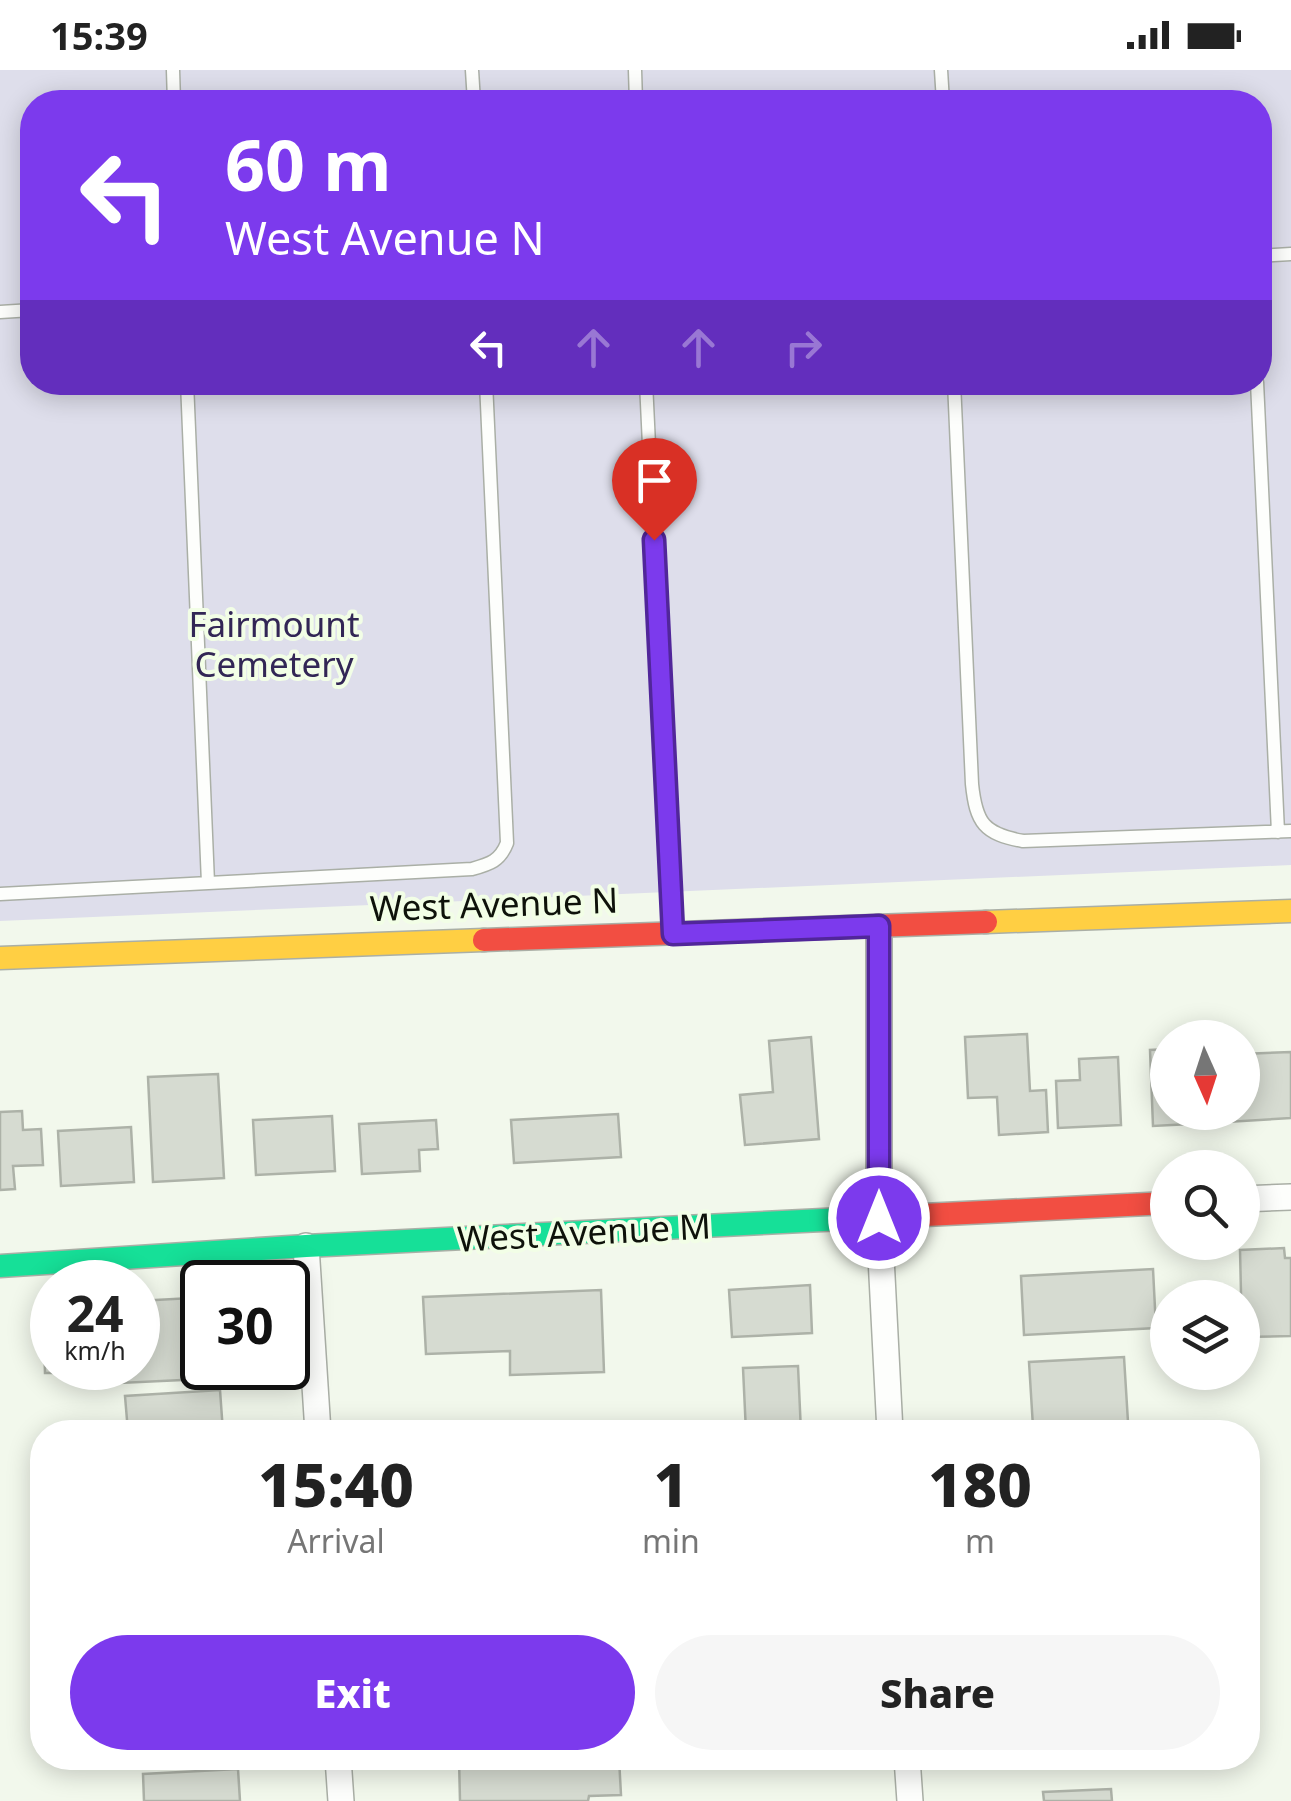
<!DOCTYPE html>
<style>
:root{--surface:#fff;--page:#f6f6f6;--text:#222;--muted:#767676;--accent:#7c3aed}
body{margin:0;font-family:"Noto Sans",sans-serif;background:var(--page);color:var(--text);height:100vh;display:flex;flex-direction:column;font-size:38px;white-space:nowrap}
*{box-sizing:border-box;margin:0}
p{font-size:32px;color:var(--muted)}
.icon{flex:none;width:55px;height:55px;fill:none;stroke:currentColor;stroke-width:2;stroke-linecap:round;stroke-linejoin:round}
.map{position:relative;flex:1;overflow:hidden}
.details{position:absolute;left:30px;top:1350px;width:1230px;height:350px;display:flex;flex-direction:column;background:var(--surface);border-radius:40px;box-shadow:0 5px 25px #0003}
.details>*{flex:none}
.banner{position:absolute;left:20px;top:20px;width:1252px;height:305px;border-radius:40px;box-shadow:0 5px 25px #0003;background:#7c3aed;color:#fff;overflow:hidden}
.needle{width:65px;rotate:177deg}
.fabs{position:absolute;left:1150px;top:950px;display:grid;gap:20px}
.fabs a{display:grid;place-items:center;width:110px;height:110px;border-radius:50%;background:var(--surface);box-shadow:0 5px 25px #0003;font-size:50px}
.speed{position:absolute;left:30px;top:1190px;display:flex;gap:20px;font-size:50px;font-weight:700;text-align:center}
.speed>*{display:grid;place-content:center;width:130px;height:130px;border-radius:50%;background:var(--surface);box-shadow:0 5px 25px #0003;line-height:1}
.speed small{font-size:25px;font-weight:400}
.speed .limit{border:5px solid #111;border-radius:15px;background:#fff;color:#111}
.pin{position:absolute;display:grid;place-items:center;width:85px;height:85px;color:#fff;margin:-102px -42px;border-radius:50% 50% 50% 0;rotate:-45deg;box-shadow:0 0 10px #0007}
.pin .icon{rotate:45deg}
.me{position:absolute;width:110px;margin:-55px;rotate:0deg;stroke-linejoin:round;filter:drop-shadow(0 0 8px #0008)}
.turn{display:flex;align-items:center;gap:35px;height:210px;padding:0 40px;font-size:45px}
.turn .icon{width:130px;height:130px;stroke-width:2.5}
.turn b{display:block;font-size:70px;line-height:85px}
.lanes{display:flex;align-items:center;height:95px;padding:0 40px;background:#0003;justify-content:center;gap:50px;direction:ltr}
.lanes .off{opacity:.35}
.eta{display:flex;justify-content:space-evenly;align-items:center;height:170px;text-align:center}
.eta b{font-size:60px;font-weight:800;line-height:70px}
.primary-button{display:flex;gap:20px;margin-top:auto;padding:20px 40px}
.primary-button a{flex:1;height:115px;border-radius:60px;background:var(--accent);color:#fff;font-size:40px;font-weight:800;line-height:115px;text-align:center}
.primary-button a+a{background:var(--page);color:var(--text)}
.status{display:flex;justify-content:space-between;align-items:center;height:70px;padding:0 50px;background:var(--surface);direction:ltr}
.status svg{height:28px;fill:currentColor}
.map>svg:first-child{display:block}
.green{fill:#dedeeb;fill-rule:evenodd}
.building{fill:#d6dbd1;stroke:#adb2a8;stroke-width:2.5}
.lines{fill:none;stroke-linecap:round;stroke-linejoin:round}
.lane-casing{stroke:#aaafa6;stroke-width:15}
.street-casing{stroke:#aaafa6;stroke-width:28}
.fast-casing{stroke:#aaafa6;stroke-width:25}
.slow-casing{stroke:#aaafa6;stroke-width:25}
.jam-casing{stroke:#aaafa6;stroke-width:25}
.lane{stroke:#fdfefc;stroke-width:12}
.street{stroke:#fdfefc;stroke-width:25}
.fast{stroke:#16e098;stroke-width:22}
.slow{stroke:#ffcf43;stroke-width:22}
.jam{stroke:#f24e42;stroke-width:22}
.route-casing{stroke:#51269a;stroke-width:25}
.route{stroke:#7c3aed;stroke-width:18}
.labels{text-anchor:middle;stroke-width:8;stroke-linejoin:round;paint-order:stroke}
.park-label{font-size:35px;fill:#322655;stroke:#f2fee6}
.street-label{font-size:35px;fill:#0e120a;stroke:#f2fee6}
</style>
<div class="status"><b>15:39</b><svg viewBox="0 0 49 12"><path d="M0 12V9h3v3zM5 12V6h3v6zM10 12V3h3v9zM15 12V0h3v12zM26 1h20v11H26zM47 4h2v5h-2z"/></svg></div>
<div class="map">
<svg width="1291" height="1731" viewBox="0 0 1291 1731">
<rect width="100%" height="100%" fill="#f2f8ec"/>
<path class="green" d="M0 0H1291V795L0 851ZM32 32H1260V312H32Z"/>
<path class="building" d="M1027 964 1030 1021 1046 1020 1048 1062 999 1065 997 1027 968 1028 965 967Z
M811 967 819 1069 745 1075 740 1025 773 1022 769 971Z
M1168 979V1042H1209L1210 1053 1153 1056 1150 980Z
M1291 982V1048L1227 1052V1042H1242V984Z
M1118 987 1121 1055 1058 1058 1056 1011 1080 1010 1079 989Z
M218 1004 224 1108 153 1112 148 1007Z
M22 1041 23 1060 41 1059 43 1095 13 1096 15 1119 0 1120V1042Z
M618 1044 621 1087 514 1093 511 1050Z
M332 1046 335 1101 256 1105 253 1050Z
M436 1050 438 1079 419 1080 420 1101 362 1104 359 1054Z
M131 1057 134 1112 61 1116 58 1061Z
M1284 1178 1285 1188H1291V1266L1242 1267 1240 1180Z
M1153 1199 1156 1258 1024 1265 1021 1206Z
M810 1215 812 1263 732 1267 729 1220Z
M601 1220 604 1302 510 1305V1281L426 1284 423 1227Z
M191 1228 194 1285 202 1284V1298H223L224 1308 120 1313 119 1298H138V1231Z
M44 1268H52V1298H76V1303H45Z
M1124 1287 1128 1352 1033 1357 1029 1292Z
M798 1296 801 1362H746L743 1298Z
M220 1320 223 1362H128L125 1326Z
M459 1688H619L621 1725 589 1726 588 1731H460Z
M771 1688H829L830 1693 772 1696Z
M1049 1688H1111V1693L1049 1696Z
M238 1699 240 1731H144L143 1704Z
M1111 1719 1112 1731H1044L1043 1722Z"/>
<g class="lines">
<defs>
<path id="lane" d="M173 0 174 32
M472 0 474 32
M635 0 636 32
M941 0 943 32
M1260 186 1291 184
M0 242 32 240
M187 312 208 813
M646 312 672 859
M954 312 972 714C976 753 984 764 1023 771L1291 761
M1257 312 1278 762
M0 824 472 799C490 794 500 791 507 773L486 312"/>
<path id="street" d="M879 857V1148L890 1362
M1242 1129 1291 1127
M306 1176 318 1362
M338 1688 341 1731
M907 1688 910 1731"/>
<path id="fast" d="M0 1196 306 1176 843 1149"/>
<path id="slow" d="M986 852 1291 841
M0 888 484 870"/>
<path id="jam" d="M484 870 986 852
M843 1149 1168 1133"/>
</defs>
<use href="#lane" class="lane-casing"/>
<use href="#street" class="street-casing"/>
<use href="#fast" class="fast-casing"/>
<use href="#slow" class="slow-casing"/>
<use href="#jam" class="jam-casing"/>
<use href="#lane" class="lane"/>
<use href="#street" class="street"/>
<use href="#fast" class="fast"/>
<use href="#slow" class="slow"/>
<use href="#jam" class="jam"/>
</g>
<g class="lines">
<defs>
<path id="route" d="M654 470 673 864 879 856V1148"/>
</defs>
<use href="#route" class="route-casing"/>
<use href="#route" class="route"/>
</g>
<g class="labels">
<g class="park-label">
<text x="274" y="567">Fairmount<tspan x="274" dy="40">Cemetery</tspan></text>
</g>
<g class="street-label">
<text transform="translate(494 835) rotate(-2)" y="12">West Avenue N</text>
<text transform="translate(584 1163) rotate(-3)" y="12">West Avenue M</text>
</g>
</g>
</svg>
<div class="fabs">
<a><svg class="needle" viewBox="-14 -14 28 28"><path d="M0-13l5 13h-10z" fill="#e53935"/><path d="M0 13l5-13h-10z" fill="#767676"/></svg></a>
<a><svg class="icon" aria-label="search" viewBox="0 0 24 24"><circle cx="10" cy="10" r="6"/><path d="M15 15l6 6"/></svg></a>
<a><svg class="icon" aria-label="layers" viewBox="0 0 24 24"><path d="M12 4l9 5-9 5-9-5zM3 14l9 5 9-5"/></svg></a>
</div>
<div class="speed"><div>24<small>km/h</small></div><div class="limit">30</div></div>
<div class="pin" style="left:654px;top:470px;background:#d93025"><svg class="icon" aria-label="arrive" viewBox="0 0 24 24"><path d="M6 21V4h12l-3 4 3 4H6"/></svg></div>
<svg class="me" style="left:879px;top:1148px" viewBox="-20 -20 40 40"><circle r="17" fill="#7c3aed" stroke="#fff" stroke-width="3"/><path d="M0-11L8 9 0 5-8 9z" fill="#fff"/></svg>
<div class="banner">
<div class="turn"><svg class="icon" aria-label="left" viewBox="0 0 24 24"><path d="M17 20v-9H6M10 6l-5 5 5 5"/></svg><div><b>60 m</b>West Avenue N</div></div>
<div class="lanes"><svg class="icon" aria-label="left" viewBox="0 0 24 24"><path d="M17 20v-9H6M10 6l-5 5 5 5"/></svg><svg class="icon off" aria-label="ahead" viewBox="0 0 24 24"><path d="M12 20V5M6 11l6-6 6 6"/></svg><svg class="icon off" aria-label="ahead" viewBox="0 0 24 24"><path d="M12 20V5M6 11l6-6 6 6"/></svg><svg class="icon off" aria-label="right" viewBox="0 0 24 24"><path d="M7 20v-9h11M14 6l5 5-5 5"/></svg></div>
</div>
<section class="details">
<div class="eta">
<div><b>15:40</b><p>Arrival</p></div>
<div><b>1</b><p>min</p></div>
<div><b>180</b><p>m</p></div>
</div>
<div class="primary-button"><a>Exit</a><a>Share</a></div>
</section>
</div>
